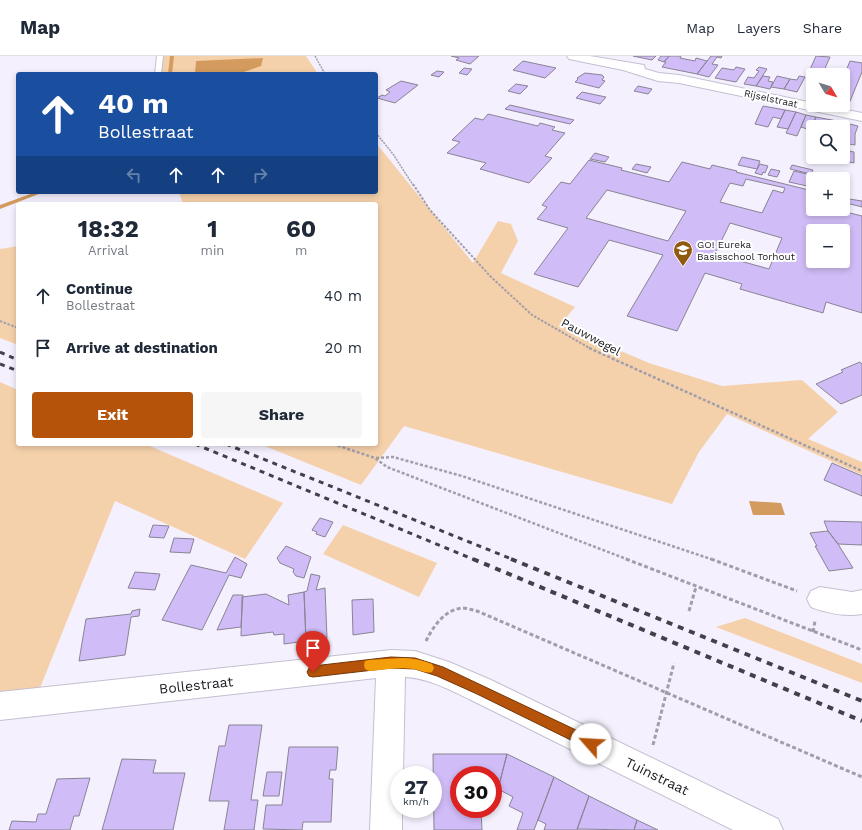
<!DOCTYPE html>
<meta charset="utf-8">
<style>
:root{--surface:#fff;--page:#f6f6f7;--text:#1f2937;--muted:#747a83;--line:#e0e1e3;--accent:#b45309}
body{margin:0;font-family:"Work Sans",sans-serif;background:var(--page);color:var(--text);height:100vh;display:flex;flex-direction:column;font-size:15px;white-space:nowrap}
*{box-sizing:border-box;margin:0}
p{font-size:13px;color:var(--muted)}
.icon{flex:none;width:22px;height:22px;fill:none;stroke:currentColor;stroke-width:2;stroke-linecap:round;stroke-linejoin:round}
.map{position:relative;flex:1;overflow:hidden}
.details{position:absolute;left:16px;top:146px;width:362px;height:244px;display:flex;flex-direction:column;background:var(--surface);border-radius:4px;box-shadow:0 2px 6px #0003}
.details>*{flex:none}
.hud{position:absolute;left:16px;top:16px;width:362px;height:122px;border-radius:4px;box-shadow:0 2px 6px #0003;background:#1a4fa0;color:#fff;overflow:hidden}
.needle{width:26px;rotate:128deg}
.fabs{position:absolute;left:806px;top:12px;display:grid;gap:8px}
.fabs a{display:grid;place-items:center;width:44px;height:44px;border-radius:4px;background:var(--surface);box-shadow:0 2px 6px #0003;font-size:20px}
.speed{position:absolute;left:390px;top:710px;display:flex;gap:8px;font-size:20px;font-weight:700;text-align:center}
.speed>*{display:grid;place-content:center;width:52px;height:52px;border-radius:50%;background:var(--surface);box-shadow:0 2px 6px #0003;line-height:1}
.speed small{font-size:10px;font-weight:400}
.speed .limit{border:6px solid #d22;background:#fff;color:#111}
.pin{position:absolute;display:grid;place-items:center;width:34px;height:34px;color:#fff;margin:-41px -17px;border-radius:50% 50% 50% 0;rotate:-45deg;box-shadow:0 0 4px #0007}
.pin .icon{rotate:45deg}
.me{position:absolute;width:44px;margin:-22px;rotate:296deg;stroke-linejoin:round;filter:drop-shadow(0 0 3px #0008)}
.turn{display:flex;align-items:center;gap:14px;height:84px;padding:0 16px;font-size:18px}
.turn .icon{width:52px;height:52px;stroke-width:2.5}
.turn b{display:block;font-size:28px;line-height:34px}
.lanes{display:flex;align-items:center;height:38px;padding:0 16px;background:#0003;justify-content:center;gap:20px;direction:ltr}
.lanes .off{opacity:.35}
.eta{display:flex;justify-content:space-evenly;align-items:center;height:68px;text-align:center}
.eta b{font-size:24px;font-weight:700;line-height:28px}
.primary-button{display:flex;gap:8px;margin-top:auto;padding:8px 16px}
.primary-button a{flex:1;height:46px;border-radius:4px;background:var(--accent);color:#fff;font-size:16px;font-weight:700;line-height:46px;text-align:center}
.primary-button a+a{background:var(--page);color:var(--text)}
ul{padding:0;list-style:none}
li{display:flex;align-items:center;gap:12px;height:52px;padding:0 16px}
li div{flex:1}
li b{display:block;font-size:15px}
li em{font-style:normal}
header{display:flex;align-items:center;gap:24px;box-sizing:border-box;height:56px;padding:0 20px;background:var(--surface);border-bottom:1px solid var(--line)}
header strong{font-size:19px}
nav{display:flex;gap:22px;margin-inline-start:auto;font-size:14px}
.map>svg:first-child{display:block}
.green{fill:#f5d1ab}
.water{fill:#d39b5d}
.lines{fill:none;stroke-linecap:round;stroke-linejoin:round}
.stream{fill:#d39b5d;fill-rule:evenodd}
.building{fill:#d0bcf6;stroke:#898494;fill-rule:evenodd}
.lane-casing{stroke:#c5bfd1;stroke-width:2}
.street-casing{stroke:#c5bfd1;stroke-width:2}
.secondary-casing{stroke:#c5bfd1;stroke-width:2}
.path-far3{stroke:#a19ea9;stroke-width:1.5;stroke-dasharray:2 1;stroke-linecap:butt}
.path-far2{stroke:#a19ea9;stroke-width:2;stroke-dasharray:2.5 1.5;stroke-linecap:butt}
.path-far1{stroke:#a19ea9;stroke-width:2.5;stroke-dasharray:3 2;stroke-linecap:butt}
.path{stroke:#a19ea9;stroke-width:3;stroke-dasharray:4 2.5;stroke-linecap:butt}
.lane{fill:#fff;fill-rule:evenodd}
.street{fill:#fff;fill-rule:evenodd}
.secondary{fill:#fff;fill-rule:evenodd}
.rail-far1{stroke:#434148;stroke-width:3;stroke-dasharray:5 5;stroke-linecap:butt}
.rail{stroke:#434148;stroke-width:4;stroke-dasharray:6 6;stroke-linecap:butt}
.route{fill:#b45309;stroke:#753606}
.slow{fill:#f59e0b}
.labels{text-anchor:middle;stroke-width:4;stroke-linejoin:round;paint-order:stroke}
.far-street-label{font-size:10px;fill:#1c1a20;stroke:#fff}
.far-poi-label{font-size:10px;fill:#1c1a20;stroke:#fff;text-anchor:start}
.street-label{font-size:12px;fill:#1c1a20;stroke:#fff}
.near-street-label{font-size:14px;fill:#1c1a20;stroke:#fff}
</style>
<header>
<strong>Map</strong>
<nav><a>Map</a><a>Layers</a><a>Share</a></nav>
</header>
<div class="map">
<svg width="862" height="774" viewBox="0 0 862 774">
<rect width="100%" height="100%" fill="#f4f0fe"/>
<path class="green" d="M161 0H306L318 18H160Z
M376 87 473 207 498 165 511 168 518 185 501 217 575 251 560 269 649 307 722 330 802 324 838 356 808 383 862 406V419L727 358 699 396 672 448 404 370 361 429 260 388H376V148H183L179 136H376Z
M18 190V289L0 282V192L1 193Z
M0 326 18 334V388H145L283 447 245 503 115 445 40 632 0 636Z
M343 469 437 507 419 541 323 498Z
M745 562 862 608V627L716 571Z"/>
<path class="water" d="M263 2 261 10 238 18H195L196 5Z
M749 445 781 447 785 459H753Z"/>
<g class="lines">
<path class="stream" d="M170 0H174L172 18H168Z
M36 136H44L0 153V149Z"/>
</g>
<path class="building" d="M451 0H479L470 8 456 4 459 2Z
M633 0H656L652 4Z
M661 0H669L664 6 658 4Z
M669 0H681L680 2 695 5 696 2 707 5 697 18 662 11 666 6H664Z
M711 0H722L721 2 717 1 712 8 718 9 709 21 697 18Z
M816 0 830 1 822 19 808 18Z
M523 5 556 12 545 22 513 14Z
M850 5 862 7V16L848 50 843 48V40L847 31 843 30V22Z
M736 11 745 13 736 26 715 22 722 12 734 14Z
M759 11 767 13 756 30 744 28 748 21 754 22 759 15 756 14Z
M464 12 472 13 467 19 459 17Z
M437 15 444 16 439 21 431 19Z
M585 17 602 19 604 21 602 24 605 25 599 32 575 26 578 23 577 22Z
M763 20 770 21 768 25 773 26 770 33 756 30Z
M777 20 790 23 784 33 771 31Z
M799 20 805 21 797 36 784 33 790 23 797 24Z
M401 25 418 29 395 47 377 42 382 39 385 40 390 36 386 34Z
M516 28 528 30 520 38 508 35Z
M638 30 652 33 648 38 634 35Z
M582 36 606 41 600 48 576 42Z
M510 49 574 64 570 68 505 53Z
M763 50 785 54 781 63 773 61 768 71 755 68Z
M785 54 796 56 788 73 777 71Z
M796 56 806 59 797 80 786 77Z
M488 58 538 70 540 67 555 71 552 74 565 77 545 100 552 102 529 127 480 113 486 107 447 97 460 86 452 84 475 62 483 64Z
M806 59 816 61 810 74 801 71Z
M816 61 832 64V71H813V74H810Z
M832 64 858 70 855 78V89L843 87V71H832Z
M843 94 854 96V107L841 104V101H843Z
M595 97 609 101 605 106 590 103Z
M742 101 760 105 757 113 738 109Z
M589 104 622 112 621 114 669 126 682 106 710 113 712 109 737 115 736 116 813 135V153H834L862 160V257L826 246 823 257 740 233 742 228 705 217 677 275 627 260 663 199 609 184 578 231 534 218 568 172 537 163 547 151 542 149 561 126 570 128ZM746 123 785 132 783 137 773 134 762 157 720 146 730 127 743 130ZM607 134 686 155 668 185 586 162ZM730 167 782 182 769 213 715 198ZM813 175H843V205H813Z
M636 108 651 111 647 117 632 113Z
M760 108 768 110 765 117 763 116 762 119 755 117Z
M792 109 813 114 811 118 790 113Z
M771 113 780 115 777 121 768 119Z
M794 115 811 119 807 130 789 126Z
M843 142 862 145V151L843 146Z
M860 306 862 308V339L841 348 816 328 843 316 841 314Z
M832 407 862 420V440L824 424Z
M320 462 333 466 325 481 316 478 317 476 312 474Z
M824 465 862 466V489L838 488 828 475Z
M153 469 169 470 164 482 149 481Z
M828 475 838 488 853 512 829 515 815 490H817L810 477Z
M174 482 194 483 190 497 170 496Z
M286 490 311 501 304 522 296 520 293 516 294 513 280 507 277 502Z
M235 501 247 508 241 522 229 519 202 574 162 564 191 509 226 517Z
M135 516 160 518 155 534 128 532Z
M311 518 320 520 316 534 325 532 327 582 306 585 304 536 307 535Z
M304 536 306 585 284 588V578L274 579 273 576 241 580 242 541 266 538 289 549 288 539Z
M233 539H243L241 571 217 574Z
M373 543 374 576 353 579 352 544Z
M140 553 139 560 131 561 125 599 79 605 86 563 131 558 132 555Z
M229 669H262L251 744H258L254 774H224L229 745H209L219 690H225Z
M289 691H338L336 714H330L329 723H333L331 766H303L302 774 263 773 266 749H282Z
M433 698H507L498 733H493V719H459V753H481L482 774H434Z
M507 698 554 721 534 774H517L523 757 509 750 513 741 498 733Z
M122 703 156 704 153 717H185L173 774H102Z
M267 716H282L279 740H263Z
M554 721 589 740 577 774H544L546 768 538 764Z
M90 722 79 760H74L70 774H9L12 765 36 766 38 758H46L57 723Z
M589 740 637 764 634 774 577 773Z
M637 764 658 774H634Z"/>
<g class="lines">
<defs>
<path id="lane" d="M157 0H163L161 18H155Z"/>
<path id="street" d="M820 531 852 536 862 534V558C846 561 826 557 811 551L807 543 811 535Z
M391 594 415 595 449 606 491 624 778 763 783 774H733L471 644C450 634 428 622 405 621L403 719H399V753H402V774H370L376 622 0 664V636Z"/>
<path id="secondary" d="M567 0H590L644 9 645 13 659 17 679 19 813 47V49H823L862 57V65L679 27 658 25 623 14 569 3Z"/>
</defs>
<use href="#lane" class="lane-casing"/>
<use href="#street" class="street-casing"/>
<use href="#secondary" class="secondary-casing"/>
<path class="path-far3" d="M315 0 325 18
M376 77 393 98 413 129"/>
<path class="path-far2" d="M413 128 430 154 491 221 532 259 591 293
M0 265 18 272"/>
<path class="path-far1" d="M589 292 862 415
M333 388 375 402 387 411 629 504
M376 402 393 401 462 420 714 504"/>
<path class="path" d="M626 503 862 594
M711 503 797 535
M689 555 696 531
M813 576 815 565
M426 585C433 571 444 554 462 552 467 552 472 554 477 555L862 721
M653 689 674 607"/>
<use href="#lane" class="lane"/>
<use href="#street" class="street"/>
<use href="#secondary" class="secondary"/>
<path class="rail-far1" d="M0 296 18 304
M0 308 18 315
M195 388 475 504
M226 388 514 504"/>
<path class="rail" d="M473 503 862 665
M511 503 862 645"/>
</g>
<path class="route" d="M391 601 415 602 443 611 595 683 597 688 595 692 591 694 587 692 477 638 437 620 415 613 391 612 313 621 309 620 307 616 309 612 313 610Z"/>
<path class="slow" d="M403 602C413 602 422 604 432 608L434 612 432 616C425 618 420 614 414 613 399 611 384 614 369 615L365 613 364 609 365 605 369 604Z"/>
<defs>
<symbol id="school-pin" viewBox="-11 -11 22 30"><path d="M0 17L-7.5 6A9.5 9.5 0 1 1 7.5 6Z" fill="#905b0f" stroke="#fff"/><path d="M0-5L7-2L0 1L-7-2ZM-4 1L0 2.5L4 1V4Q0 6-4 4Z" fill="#fff"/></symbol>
</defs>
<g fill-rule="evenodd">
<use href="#school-pin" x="672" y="183" width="22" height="30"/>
</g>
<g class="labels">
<g class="far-street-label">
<text transform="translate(771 42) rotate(12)" y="4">Rijselstraat</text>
</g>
<g class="far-poi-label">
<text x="697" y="192">GO! Eureka<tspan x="697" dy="12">Basisschool Torhout</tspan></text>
</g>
<g class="street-label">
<text transform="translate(591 281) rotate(28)" y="4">Pauwwegel</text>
</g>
<g class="near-street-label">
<text transform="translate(196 629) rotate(-6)" y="5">Bollestraat</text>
<text transform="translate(657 720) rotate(26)" y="5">Tuinstraat</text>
</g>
</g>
</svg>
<div class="fabs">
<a><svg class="needle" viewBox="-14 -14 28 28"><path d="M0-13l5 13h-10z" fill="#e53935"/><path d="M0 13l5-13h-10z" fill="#747a83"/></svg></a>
<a><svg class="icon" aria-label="search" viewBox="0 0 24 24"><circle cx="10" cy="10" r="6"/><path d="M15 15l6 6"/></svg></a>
<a>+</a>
<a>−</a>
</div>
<div class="speed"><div>27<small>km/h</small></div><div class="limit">30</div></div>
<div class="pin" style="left:313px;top:616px;background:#d93025"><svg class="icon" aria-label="arrive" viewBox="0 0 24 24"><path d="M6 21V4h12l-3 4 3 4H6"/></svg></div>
<svg class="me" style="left:591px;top:688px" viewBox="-20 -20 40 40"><circle r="19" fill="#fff"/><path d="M0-13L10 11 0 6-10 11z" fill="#b45309"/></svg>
<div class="hud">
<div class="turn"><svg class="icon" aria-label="ahead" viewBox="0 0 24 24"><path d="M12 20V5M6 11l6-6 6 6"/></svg><div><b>40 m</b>Bollestraat</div></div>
<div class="lanes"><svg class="icon off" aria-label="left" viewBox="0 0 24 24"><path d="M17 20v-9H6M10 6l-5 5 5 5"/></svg><svg class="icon" aria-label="ahead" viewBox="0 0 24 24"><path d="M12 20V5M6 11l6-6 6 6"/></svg><svg class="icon" aria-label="ahead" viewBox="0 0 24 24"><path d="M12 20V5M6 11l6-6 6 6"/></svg><svg class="icon off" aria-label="right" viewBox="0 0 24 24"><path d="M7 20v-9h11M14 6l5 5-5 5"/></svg></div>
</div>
<section class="details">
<div class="eta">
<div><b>18:32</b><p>Arrival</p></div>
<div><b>1</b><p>min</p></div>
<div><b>60</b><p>m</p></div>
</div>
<ul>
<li><svg class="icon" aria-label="ahead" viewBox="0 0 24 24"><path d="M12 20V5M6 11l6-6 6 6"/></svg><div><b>Continue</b><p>Bollestraat</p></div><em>40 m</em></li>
<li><svg class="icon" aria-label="arrive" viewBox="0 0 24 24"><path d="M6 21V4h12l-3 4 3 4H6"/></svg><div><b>Arrive at destination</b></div><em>20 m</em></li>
</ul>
<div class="primary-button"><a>Exit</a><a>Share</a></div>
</section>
</div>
